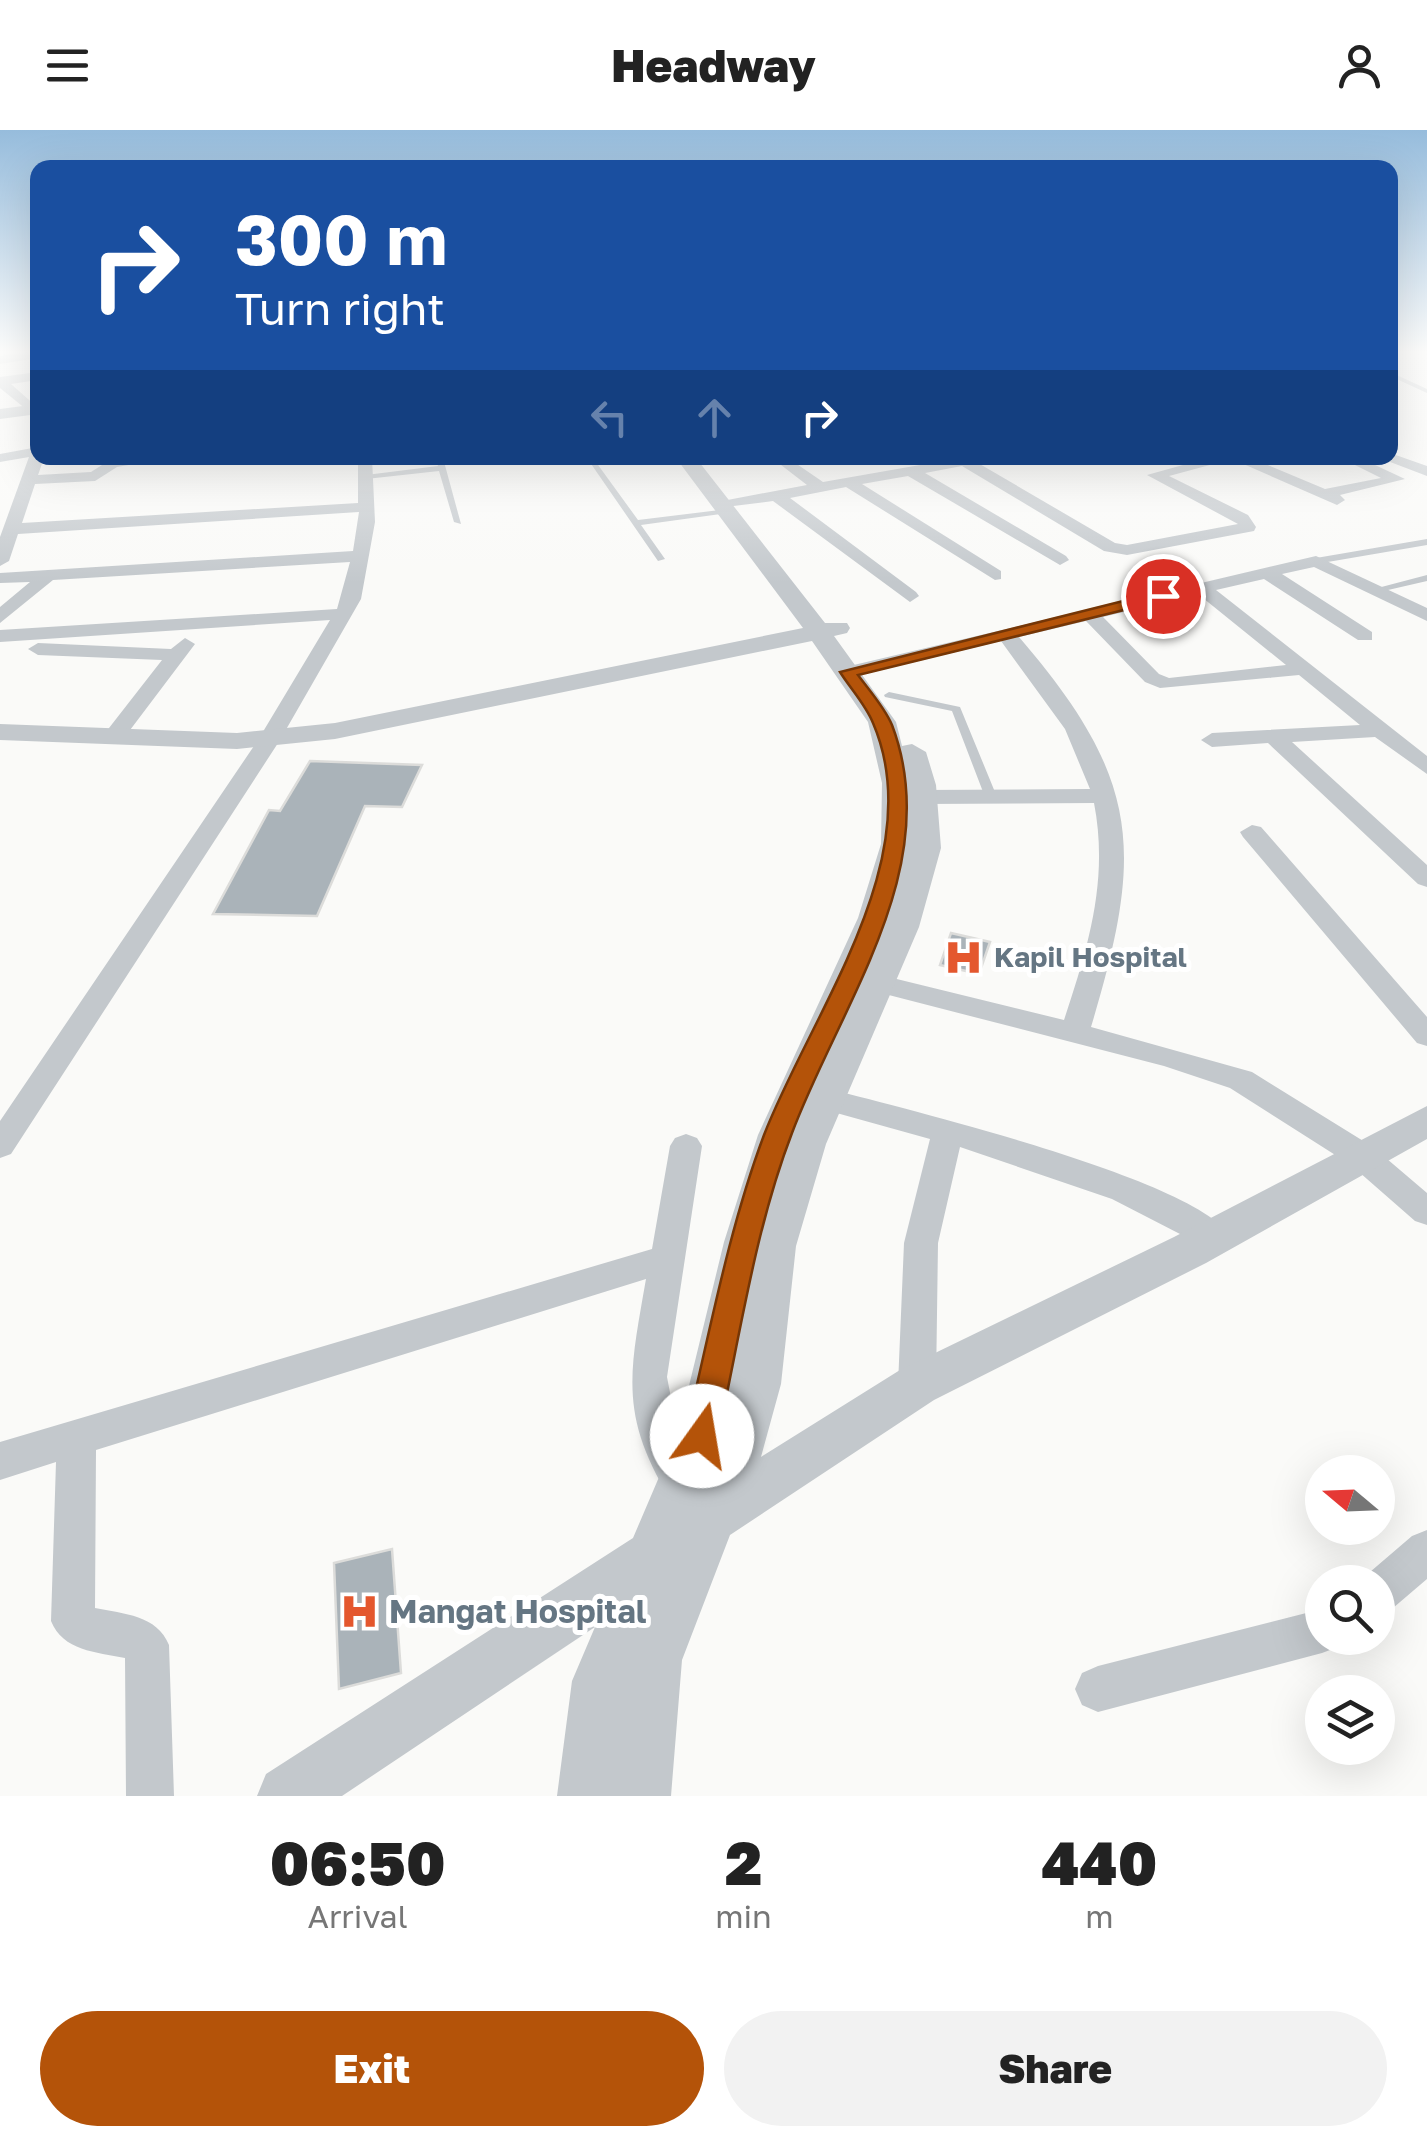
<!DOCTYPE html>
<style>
:root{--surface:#fff;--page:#f2f2f2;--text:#222;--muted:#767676;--accent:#b45309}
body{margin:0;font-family:"Golos Text",sans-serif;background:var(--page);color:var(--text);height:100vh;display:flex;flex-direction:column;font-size:38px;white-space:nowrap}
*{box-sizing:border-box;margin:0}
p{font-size:32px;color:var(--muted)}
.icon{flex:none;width:55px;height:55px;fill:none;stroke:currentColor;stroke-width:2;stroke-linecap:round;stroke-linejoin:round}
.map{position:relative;height:1666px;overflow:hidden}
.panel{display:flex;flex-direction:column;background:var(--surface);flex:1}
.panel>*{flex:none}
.top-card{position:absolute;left:30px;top:30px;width:1368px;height:305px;border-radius:20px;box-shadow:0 10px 40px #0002;background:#1a4fa0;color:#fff;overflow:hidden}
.needle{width:65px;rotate:289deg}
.controls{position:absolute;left:1305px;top:1325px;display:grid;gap:20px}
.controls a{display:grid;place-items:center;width:90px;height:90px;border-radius:50%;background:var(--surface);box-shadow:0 10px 40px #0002;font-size:50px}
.pin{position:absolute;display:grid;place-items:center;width:85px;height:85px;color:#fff;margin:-42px;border:5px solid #fff;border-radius:50%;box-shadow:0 2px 10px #0007}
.me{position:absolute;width:110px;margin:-55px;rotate:13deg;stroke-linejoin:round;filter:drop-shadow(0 0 8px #0008)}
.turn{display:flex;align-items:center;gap:35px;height:210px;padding:0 40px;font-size:45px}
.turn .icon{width:130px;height:130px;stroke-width:2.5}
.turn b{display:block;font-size:70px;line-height:85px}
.lanes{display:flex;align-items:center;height:95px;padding:0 40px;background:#0003;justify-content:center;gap:50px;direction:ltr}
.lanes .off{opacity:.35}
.eta{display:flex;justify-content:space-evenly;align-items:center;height:170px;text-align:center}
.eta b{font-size:60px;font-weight:800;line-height:70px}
.cta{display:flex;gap:20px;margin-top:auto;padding:20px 40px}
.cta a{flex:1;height:115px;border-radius:60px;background:var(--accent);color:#fff;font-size:40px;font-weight:800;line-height:115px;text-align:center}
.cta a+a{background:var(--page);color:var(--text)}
header{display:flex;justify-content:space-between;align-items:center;height:130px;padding:0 40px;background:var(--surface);font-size:45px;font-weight:800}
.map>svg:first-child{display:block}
.building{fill:#aab3b9;stroke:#dcdcda;stroke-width:2.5}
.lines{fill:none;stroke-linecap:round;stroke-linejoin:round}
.service{fill:#c3c8cc;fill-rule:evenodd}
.minor{fill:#c3c8cc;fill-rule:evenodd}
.tertiary{fill:#c3c8cc;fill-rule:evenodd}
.route{fill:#b45309;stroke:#753606;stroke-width:2.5}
.labels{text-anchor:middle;stroke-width:10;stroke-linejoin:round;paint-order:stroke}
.poi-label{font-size:28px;font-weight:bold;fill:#657683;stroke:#fff;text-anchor:start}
.near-poi-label{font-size:32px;font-weight:bold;fill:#657683;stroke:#fff;text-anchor:start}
</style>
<header><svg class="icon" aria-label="menu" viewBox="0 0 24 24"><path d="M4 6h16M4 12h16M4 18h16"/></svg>Headway<svg class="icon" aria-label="person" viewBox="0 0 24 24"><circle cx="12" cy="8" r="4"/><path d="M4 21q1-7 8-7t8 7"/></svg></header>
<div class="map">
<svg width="1427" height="1666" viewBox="0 0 1427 1666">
<rect width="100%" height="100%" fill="#fafaf8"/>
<path class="building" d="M310 631 422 635 402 677 365 676 317 786 213 784 269 680 280 681Z
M951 803 990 812 979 844 940 835Z
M392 1419 401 1543 339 1559 334 1433Z"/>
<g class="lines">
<path class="service" d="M1390 242 1427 259V263L1390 246Z
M435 328H443L461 394 454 392 439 341 366 349 362 347 366 345 438 336Z
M587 328H593L638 390 728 379 732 381 728 383 641 395 665 429 658 431Z
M1427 409V415L1316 434 1312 431 1316 428Z
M1427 445V451L1375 463 1370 460Z
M889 562 960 577 997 667 995 669 991 671 985 667 952 581 885 567 884 565Z"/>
<path class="minor" d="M38 220V228L0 234V226Z
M38 242V250L11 254 37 277 32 284 0 258V247Z
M38 317V328H44L38 345 91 342 113 328H169L117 337 95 351 35 354 22 393 358 373V328H372L375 392 361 469 280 610 11 1024 0 1028V991L258 610 330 490 0 512V500L337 479 350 432 53 450 0 493V477L30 452 0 453V443L353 421 359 382 18 404 9 431 0 436V407L29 327 0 332V324Z
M1390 323 1427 336V346L1385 330Z
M772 328H788L823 352 960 328H989L978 333 1115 413 1127 415 1238 394 1147 345 1208 328H1251L1325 359 1381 348 1341 328H1360L1405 349 1340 365 1345 370 1337 375 1232 329 1169 346 1248 385 1256 397 1254 401 1127 425 1104 421 962 336 925 343 1066 426 1069 430 1060 435 908 346 862 354 1001 441V449L995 450 846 357 790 368 916 462 919 466 910 472 773 371 717 378V372L807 355Z
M1316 426 1427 478V491L1314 437 1282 444 1372 502V510H1358L1264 449 1216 460 1427 626V644L1375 607 1292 612 1427 735V757L1418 754 1268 613 1212 617 1201 610 1212 603 1360 595 1299 545 1160 558 1145 552 1086 491 1019 507C1142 650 1144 721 1091 897L1252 942 1373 1017 1427 1063V1095L1415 1091 1351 1035 1230 958 1164 936 850 855 846 849 860 840 1064 890C1088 817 1109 750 1094 673L922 674 910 667 922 660 1090 659 1065 599 1001 511 848 548 838 542 841 538ZM1198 464 1286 535 1169 548 1159 544 1103 487Z
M185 508 195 514 121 612 113 614 102 607 162 530 38 525 28 519 38 513 171 519Z
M1252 695 1261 697 1427 887V916L1417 913 1243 707 1240 702Z
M826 958C897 977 1201 1050 1230 1107L1225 1117 1213 1121 1112 1069 960 1017 938 1113 936 1255 930 1267 917 1272 904 1267 898 1255 904 1113 930 1009 815 977 811 969 815 961Z
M686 1004 697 1008 702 1016 667 1247 678 1304 705 1356 699 1370 685 1375 671 1370C618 1285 630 1241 646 1149L96 1320 95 1478C124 1484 157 1485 169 1515L174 1666H126L125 1528C96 1522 63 1521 51 1491L56 1332 0 1350V1312L652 1119 670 1016 675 1008Z
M1427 1400V1449L1393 1478 1378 1484V1452H1361L1363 1448 1412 1406Z
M1322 1479V1508H1341L1338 1517 1322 1523 1098 1582 1082 1575 1075 1559 1082 1543 1098 1536Z"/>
<path class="tertiary" d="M38 274V284L0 289V279Z
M676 328H696L825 493H847L850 498 847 503 834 506 896 592 902 616 912 614 926 622 936 655 941 718 919 797 826 1014 796 1116 781 1254 761 1327 900 1240 1174 1107 1427 976V1009L1206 1133 934 1270 730 1405 682 1530 671 1666H557L572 1551 595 1497 342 1666H257L266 1644 633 1408 677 1305 724 1112 758 1005 858 788 881 714 882 653 868 592 812 511 335 609 237 619 0 610V594L237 603 335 593 803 498Z"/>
</g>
<linearGradient id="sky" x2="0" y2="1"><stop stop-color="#96bcdc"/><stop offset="0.49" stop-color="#fdfdfc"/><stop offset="1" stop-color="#fdfdfc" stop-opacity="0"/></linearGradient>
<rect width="1427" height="453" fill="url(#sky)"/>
<path class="route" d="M1163 461 1169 463V469L858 545C869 560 885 578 892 595 946 737 840 875 792 1003 755 1099 740 1206 718 1306L713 1316 702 1320 690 1316 685 1306C709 1206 728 1101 764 1005 811 883 931 728 873 593 866 575 850 558 840 542Z"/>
<defs>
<symbol id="hospital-bare" viewBox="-9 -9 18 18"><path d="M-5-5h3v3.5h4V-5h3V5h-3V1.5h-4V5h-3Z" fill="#e4572e" stroke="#fff" stroke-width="2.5" paint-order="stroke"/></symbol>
</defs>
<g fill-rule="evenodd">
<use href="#hospital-bare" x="936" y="800" width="55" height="55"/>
<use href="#hospital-bare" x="332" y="1454" width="55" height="55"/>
</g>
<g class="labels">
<g class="poi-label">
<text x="994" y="837">Kapil Hospital</text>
</g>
<g class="near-poi-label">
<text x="389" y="1493">Mangat Hospital</text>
</g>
</g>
</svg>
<div class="controls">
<a><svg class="needle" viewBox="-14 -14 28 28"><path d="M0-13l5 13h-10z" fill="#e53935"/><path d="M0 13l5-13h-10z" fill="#767676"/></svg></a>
<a><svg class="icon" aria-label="search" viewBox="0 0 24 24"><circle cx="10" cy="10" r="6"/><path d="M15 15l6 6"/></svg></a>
<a><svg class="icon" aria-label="layers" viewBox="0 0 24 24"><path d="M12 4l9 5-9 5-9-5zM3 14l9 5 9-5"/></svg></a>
</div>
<div class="pin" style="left:1163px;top:466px;background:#d93025"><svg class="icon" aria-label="arrive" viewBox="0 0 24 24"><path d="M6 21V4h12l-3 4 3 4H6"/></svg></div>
<svg class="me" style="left:702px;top:1306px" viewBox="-20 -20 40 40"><circle r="19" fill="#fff"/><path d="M0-13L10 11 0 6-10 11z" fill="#b45309"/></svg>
<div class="top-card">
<div class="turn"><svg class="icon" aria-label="right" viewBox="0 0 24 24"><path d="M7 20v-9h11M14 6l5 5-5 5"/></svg><div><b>300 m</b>Turn right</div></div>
<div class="lanes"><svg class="icon off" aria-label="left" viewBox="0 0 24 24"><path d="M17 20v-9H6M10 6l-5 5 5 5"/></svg><svg class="icon off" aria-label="ahead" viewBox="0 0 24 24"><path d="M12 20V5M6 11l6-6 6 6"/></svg><svg class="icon" aria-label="right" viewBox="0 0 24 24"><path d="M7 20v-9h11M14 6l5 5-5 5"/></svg></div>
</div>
</div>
<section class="panel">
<div class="eta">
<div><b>06:50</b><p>Arrival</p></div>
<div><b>2</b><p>min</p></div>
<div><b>440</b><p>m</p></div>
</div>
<div class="cta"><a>Exit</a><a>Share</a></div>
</section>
